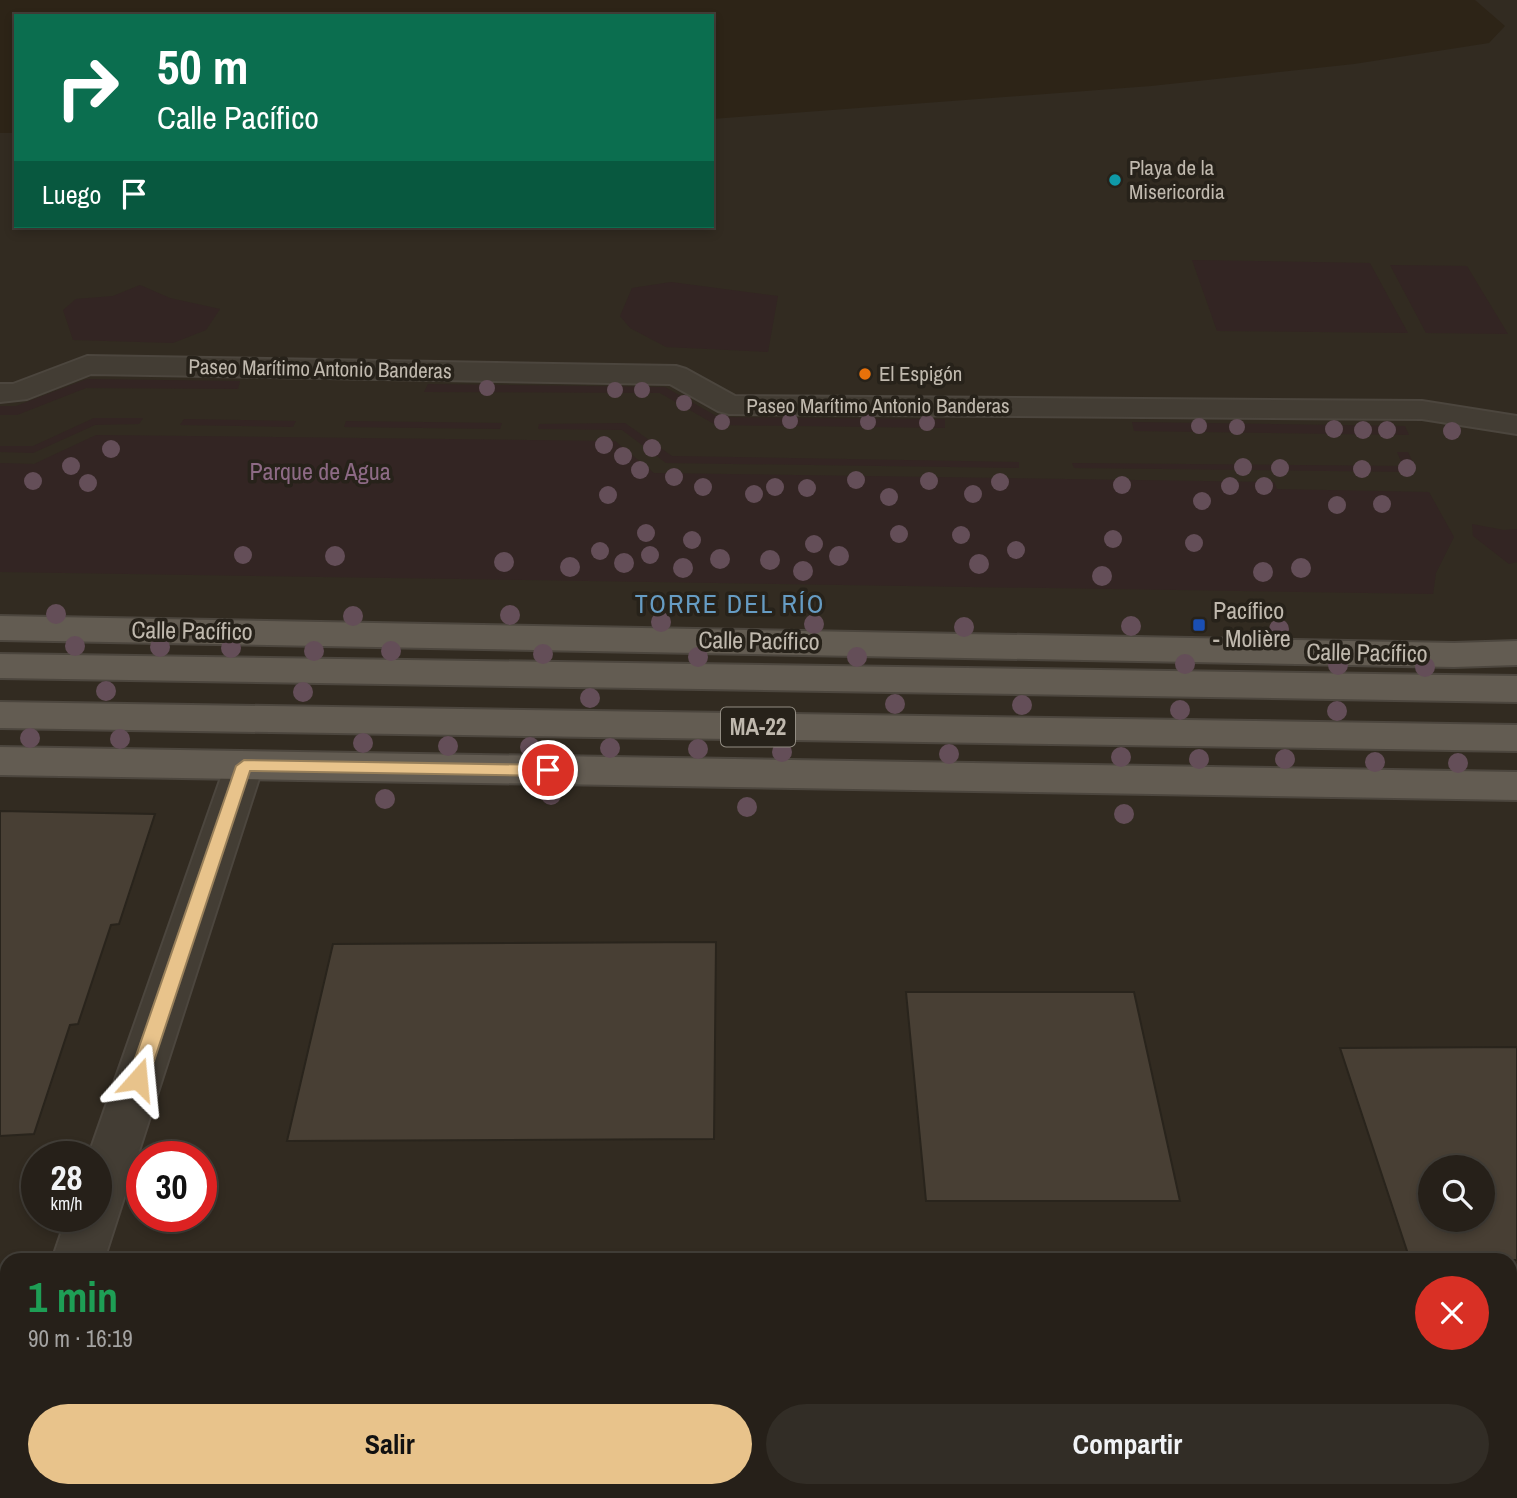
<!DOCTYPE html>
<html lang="es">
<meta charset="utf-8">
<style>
:root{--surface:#262019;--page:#322d26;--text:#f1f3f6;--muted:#a4a3a2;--line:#423e38;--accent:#e8c38b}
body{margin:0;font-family:"Archivo Narrow",sans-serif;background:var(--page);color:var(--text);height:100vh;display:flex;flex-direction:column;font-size:26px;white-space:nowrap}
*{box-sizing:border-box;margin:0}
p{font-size:23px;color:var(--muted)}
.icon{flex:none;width:38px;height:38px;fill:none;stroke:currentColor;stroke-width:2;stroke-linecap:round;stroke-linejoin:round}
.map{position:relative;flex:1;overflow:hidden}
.panel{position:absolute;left:0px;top:1253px;width:1517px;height:245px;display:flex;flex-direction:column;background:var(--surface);border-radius:21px 21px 0 0;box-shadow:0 4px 10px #0003,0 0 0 2px var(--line)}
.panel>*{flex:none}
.hud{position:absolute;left:14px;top:14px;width:700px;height:214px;border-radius:0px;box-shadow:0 4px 10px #0003,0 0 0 2px var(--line);background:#0b6e4f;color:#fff;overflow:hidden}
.fabs{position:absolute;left:1418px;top:1155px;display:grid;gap:14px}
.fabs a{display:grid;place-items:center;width:77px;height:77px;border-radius:50%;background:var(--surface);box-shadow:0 4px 10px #0003,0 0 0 2px var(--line);font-size:35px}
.speed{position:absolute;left:21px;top:1141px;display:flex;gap:14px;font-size:35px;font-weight:700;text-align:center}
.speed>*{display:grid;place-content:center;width:91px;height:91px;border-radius:50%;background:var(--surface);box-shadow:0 4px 10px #0003,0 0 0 2px var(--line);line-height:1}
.speed small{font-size:18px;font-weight:400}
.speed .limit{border:10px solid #d22;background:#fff;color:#111}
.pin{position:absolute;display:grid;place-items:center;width:60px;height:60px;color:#fff;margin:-30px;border:4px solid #fff;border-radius:50%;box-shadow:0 2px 7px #0007}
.me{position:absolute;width:77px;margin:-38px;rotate:18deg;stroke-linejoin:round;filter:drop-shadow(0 0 5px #0008)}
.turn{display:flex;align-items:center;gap:24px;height:147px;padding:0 28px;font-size:32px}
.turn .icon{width:91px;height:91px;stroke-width:2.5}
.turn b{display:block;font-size:49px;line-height:60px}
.then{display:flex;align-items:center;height:66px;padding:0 28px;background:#0003;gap:14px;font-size:26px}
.round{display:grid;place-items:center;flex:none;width:74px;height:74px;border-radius:37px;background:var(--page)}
.summary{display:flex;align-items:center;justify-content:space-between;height:119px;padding:0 28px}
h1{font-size:42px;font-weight:700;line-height:52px;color:#1e9e55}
.primary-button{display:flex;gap:14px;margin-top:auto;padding:14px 28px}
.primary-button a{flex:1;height:80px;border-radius:42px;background:var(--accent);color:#111;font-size:28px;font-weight:700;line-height:80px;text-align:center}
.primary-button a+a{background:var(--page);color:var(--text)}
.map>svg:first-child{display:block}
.green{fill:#332523}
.water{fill:#2d2417}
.building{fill:#483f34;stroke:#29241c;stroke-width:2;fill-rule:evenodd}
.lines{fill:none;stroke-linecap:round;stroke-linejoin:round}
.pedestrian-casing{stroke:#4c463e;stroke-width:4}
.minor-casing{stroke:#4c463e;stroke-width:4}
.primary-casing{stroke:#4c463e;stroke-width:4}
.pedestrian{fill:#433d34;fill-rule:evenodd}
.minor{fill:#433d34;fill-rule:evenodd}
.primary{fill:#635c52;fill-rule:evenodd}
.tree{fill:#644e58}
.route{fill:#e8c38b;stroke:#977f5a;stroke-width:2}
.culture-dot{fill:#0f9aa8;stroke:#27221a;stroke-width:2.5}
.food-dot{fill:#e8710a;stroke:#27221a;stroke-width:2.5}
.transit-dot{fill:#1a4fb4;stroke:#27221a;stroke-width:2.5}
.labels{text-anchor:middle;stroke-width:7;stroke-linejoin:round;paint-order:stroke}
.far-poi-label{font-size:21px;fill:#c0b9ae;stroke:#27221a;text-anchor:start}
.far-street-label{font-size:21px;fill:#c0b9ae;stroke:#27221a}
.shield{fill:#27221a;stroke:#928c82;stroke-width:2}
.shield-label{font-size:23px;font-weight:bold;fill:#c0b9ae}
.park-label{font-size:24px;fill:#8d6a85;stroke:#27221a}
.poi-label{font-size:24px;fill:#c0b9ae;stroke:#27221a;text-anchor:start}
.street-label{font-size:24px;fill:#c0b9ae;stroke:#27221a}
.neighbourhood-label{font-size:26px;letter-spacing:2px;fill:#669cc3;stroke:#27221a}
</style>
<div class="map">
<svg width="1517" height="1498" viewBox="0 0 1517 1498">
<rect width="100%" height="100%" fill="#322b21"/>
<path class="green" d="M1192 260 1370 263 1408 333 1217 331Z
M1390 265 1467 266 1508 334 1426 333Z
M671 282 778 296 768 352 666 347 630 328 620 316 632 288Z
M140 285 170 298 220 309 206 330 173 343 73 340 63 310 76 299 113 296Z
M87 379 240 381 238 389 86 388 17 415H0V406H16Z
M428 384 665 387 718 417 945 419V428L716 425 660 393 424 392Z
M94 418H143L139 424 95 425 33 453 0 452V446H33Z
M184 419 296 421 293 427 180 425Z
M346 421 502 423 500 429 344 427Z
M1132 422 1405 426 1409 435 1134 431Z
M625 423 672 456 1019 462V468L666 463 622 430 538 429 539 424Z
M96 435 615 441 654 473 1274 482 1277 489 1429 492 1454 537 1436 573 1433 594 0 572V463L34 464Z
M1397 452H1408L1415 467 1408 472 1074 468 1072 463 1403 466Z
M1472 524 1504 530 1517 529V562L1509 564 1473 536Z"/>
<path class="water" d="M0 0H1475L1505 26 1489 43 1354 64 1151 86 712 119V16H16V133H0Z"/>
<path class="building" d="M0 811 155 814 119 924 111 925 78 1024 70 1025 34 1134 0 1136Z
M716 942 714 1139 287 1141 333 944Z
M906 992H1134L1180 1201H926Z
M1517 1047V1260H1410L1340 1048ZM1430 1167H1482V1220H1430Z"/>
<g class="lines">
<defs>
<path id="pedestrian" d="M87 356 676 366 686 369 735 396 1422 401 1517 416V434L1422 419 729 414 718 411 670 384 91 374 27 399 0 402V384H13Z"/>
<path id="minor" d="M244 752 258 756 263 766 104 1260H52L67 1216H96V1157H88L225 766 230 756Z
M7 1445V1491H29L27 1498H0V1448Z"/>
<path id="primary" d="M0 616 1454 643 1517 641V665L1454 667 0 640Z
M0 654 1517 676V702L0 678Z
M0 702 1517 725V751L0 728Z
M0 747 1517 772V800L0 775Z"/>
</defs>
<use href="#pedestrian" class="pedestrian-casing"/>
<use href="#minor" class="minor-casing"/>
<use href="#primary" class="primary-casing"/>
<use href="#pedestrian" class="pedestrian"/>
<use href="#minor" class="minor"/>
<use href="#primary" class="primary"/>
</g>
<g class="tree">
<circle cx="487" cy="388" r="8"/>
<circle cx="615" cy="390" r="8"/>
<circle cx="642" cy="390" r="8"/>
<circle cx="684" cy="403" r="8"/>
<circle cx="790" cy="421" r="8"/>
<circle cx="722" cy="422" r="8"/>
<circle cx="868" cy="422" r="8"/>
<circle cx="927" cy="423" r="8"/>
<circle cx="1199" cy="426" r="8"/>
<circle cx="1237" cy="427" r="8"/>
<circle cx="1334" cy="429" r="9"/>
<circle cx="1363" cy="430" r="9"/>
<circle cx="1387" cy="430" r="9"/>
<circle cx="1452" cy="431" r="9"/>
<circle cx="604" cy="445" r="9"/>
<circle cx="652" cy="448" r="9"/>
<circle cx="111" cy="449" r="9"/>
<circle cx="623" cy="456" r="9"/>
<circle cx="71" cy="466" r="9"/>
<circle cx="1243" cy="467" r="9"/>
<circle cx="1280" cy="468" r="9"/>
<circle cx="1407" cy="468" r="9"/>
<circle cx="1362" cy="469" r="9"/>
<circle cx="640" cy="470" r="9"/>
<circle cx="674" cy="477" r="9"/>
<circle cx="856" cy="480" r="9"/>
<circle cx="33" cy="481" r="9"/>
<circle cx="929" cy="481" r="9"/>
<circle cx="1000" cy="482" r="9"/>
<circle cx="88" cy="483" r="9"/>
<circle cx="1122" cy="485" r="9"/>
<circle cx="1230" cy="486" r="9"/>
<circle cx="1264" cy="486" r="9"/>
<circle cx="703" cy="487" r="9"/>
<circle cx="775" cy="487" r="9"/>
<circle cx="807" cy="488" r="9"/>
<circle cx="754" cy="494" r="9"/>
<circle cx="973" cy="494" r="9"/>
<circle cx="608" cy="495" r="9"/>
<circle cx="889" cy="497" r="9"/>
<circle cx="1202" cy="501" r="9"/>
<circle cx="1382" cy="504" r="9"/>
<circle cx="1337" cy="505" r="9"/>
<circle cx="646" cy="533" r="9"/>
<circle cx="899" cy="534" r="9"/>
<circle cx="961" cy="535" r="9"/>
<circle cx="1113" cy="539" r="9"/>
<circle cx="692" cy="540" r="9"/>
<circle cx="1194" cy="543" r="9"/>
<circle cx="814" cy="544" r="9"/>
<circle cx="1016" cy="550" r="9"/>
<circle cx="600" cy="551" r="9"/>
<circle cx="243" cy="555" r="9"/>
<circle cx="650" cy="555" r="9"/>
<circle cx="335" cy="556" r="10"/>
<circle cx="839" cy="556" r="10"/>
<circle cx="720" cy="559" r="10"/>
<circle cx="770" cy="560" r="10"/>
<circle cx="504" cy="562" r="10"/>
<circle cx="624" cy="563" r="10"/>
<circle cx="979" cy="564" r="10"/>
<circle cx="570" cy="567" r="10"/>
<circle cx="683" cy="568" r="10"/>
<circle cx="1301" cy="568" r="10"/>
<circle cx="803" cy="571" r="10"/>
<circle cx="1263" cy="572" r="10"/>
<circle cx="1102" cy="576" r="10"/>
<circle cx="56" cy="614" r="10"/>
<circle cx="510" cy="615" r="10"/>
<circle cx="353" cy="616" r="10"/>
<circle cx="661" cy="622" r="10"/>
<circle cx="814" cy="624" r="10"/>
<circle cx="1131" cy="626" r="10"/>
<circle cx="964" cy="627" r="10"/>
<circle cx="1279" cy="629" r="10"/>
<circle cx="75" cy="646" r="10"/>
<circle cx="160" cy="647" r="10"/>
<circle cx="231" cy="648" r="10"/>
<circle cx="314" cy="651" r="10"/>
<circle cx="391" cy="651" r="10"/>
<circle cx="543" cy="654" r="10"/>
<circle cx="698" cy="657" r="10"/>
<circle cx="857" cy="657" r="10"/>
<circle cx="1185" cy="664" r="10"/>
<circle cx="1338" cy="665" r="10"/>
<circle cx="1425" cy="667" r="10"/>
<circle cx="106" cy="691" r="10"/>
<circle cx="303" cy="692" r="10"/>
<circle cx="590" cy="698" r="10"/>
<circle cx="895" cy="704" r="10"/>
<circle cx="1022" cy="705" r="10"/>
<circle cx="1180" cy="710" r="10"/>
<circle cx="1337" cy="711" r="10"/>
<circle cx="30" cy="738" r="10"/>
<circle cx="120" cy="739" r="10"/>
<circle cx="363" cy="743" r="10"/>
<circle cx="448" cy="746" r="10"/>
<circle cx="530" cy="747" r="10"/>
<circle cx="610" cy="748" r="10"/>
<circle cx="698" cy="749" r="10"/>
<circle cx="782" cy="752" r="10"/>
<circle cx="949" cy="754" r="10"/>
<circle cx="1121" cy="757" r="10"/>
<circle cx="1199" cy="759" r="10"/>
<circle cx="1285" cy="759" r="10"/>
<circle cx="1375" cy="762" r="10"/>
<circle cx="1458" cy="763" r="10"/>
<circle cx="551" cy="795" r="10"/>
<circle cx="385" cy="799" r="10"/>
<circle cx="747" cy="807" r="10"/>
<circle cx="1124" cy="814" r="10"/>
</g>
<path class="route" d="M244 760 548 765 556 770 548 776 250 771 148 1079 145 1085 138 1088 131 1085 128 1079 236 766Z"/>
<circle class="culture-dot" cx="1115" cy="180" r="7"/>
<circle class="food-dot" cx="865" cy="374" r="7"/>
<rect class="transit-dot" x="1192" y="618" width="14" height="14" rx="3.5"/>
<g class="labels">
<g class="far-poi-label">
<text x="1129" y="175">Playa de la<tspan x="1129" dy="24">Misericordia</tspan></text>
<text x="879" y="381">El Espigón</text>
</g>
<g class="far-street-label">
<text transform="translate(320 369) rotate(1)" y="7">Paseo Marítimo Antonio Banderas</text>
<text x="878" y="413">Paseo Marítimo Antonio Banderas</text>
</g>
<rect class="shield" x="721" y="707.5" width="74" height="39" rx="5"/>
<g class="shield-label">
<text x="758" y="735">MA-22</text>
</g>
<g class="park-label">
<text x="320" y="480">Parque de Agua</text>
</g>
<g class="poi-label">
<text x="1213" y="619">Pacífico<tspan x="1213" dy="28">- Molière</tspan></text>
</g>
<g class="street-label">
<text transform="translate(192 631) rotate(1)" y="8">Calle Pacífico</text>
<text transform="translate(759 641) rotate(1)" y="8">Calle Pacífico</text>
<text transform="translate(1367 653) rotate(1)" y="8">Calle Pacífico</text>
</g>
<g class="neighbourhood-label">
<text x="730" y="613">TORRE DEL RÍO</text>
</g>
</g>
</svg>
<div class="fabs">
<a><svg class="icon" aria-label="search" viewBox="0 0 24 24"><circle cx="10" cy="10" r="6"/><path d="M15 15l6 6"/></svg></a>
</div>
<div class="speed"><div>28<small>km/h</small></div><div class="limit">30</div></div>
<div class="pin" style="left:548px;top:770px;background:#d93025"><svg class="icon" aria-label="arrive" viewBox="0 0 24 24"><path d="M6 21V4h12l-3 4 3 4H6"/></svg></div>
<svg class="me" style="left:138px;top:1079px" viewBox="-20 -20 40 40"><path d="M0-17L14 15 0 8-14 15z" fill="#e8c38b" stroke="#fff" stroke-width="4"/></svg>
<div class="hud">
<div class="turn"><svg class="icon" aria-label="right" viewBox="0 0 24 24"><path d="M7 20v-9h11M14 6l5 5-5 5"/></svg><div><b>50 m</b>Calle Pacífico</div></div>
<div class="then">Luego<svg class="icon" aria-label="arrive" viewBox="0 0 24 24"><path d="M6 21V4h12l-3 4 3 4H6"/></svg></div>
</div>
<section class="panel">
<div class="summary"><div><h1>1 min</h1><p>90 m · 16:19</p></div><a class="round" style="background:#d93025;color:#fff"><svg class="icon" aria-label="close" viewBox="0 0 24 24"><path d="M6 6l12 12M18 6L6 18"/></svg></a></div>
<div class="primary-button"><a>Salir</a><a>Compartir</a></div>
</section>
</div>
